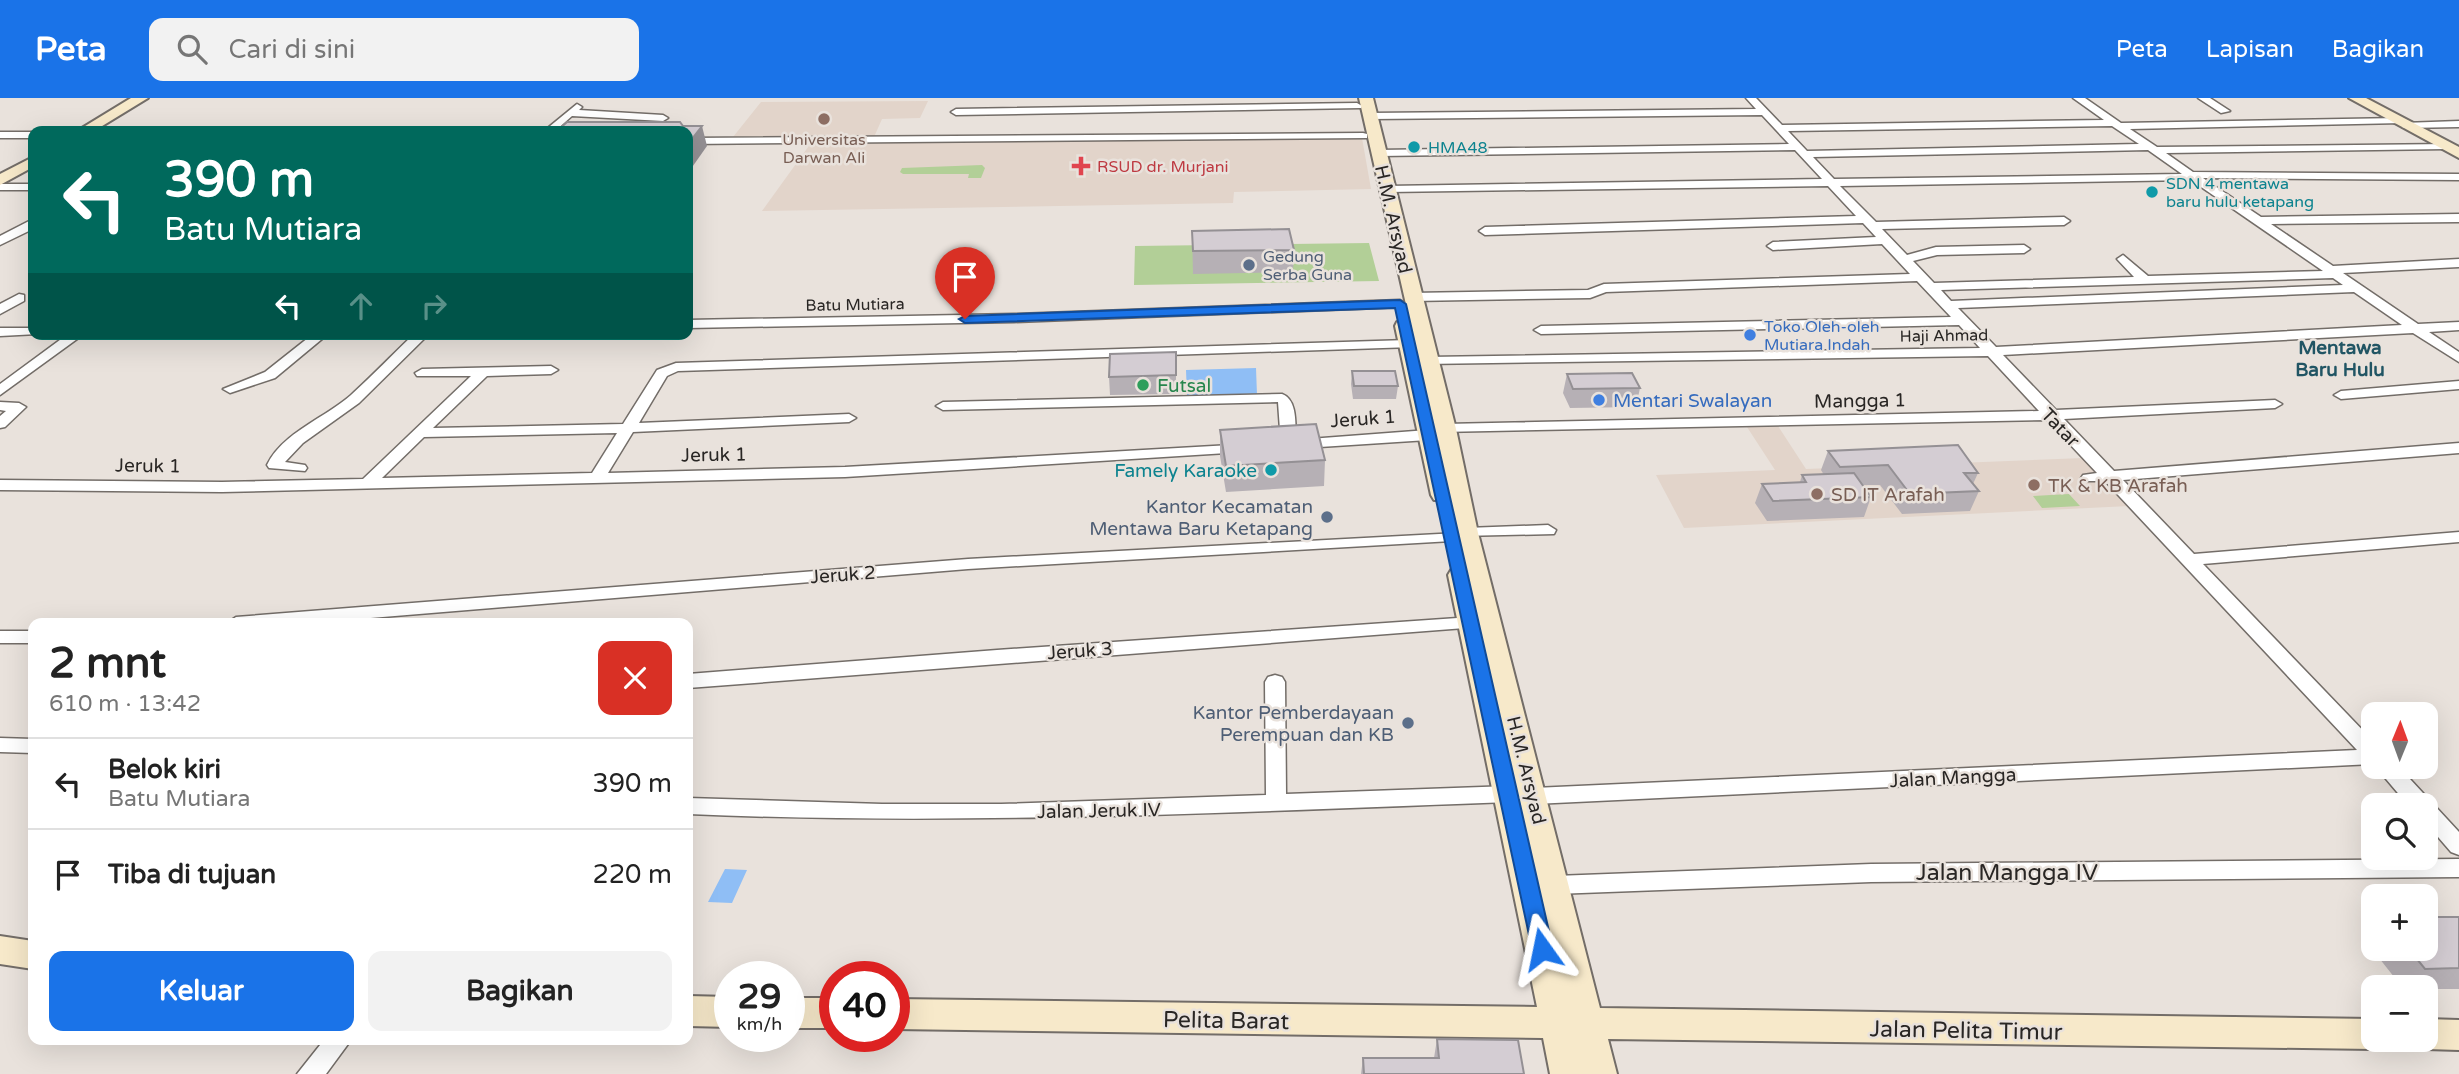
<!DOCTYPE html>
<html lang="id">
<meta charset="utf-8">
<style>
:root{--surface:#fff;--page:#f2f2f2;--text:#222;--muted:#767676;--line:#e0e0e0;--accent:#1a73e8}
body{margin:0;font-family:"Varela Round",sans-serif;background:var(--page);color:var(--text);height:100vh;display:flex;flex-direction:column;font-size:26px;white-space:nowrap}
*{box-sizing:border-box;margin:0}
p{font-size:23px;color:var(--muted)}
.icon{flex:none;width:38px;height:38px;fill:none;stroke:currentColor;stroke-width:2;stroke-linecap:round;stroke-linejoin:round}
.map{position:relative;flex:1;overflow:hidden}
.side{position:absolute;left:28px;top:520px;width:665px;height:427px;display:flex;flex-direction:column;background:var(--surface);border-radius:14px;box-shadow:0 7px 28px #0002}
.side>*{flex:none}
.top-card{position:absolute;left:28px;top:28px;width:665px;height:214px;border-radius:14px;box-shadow:0 7px 28px #0002;background:#00695c;color:#fff;overflow:hidden}
.needle{width:46px;rotate:1deg}
.fabs{position:absolute;left:2361px;top:604px;display:grid;gap:14px}
.fabs a{display:grid;place-items:center;width:77px;height:77px;border-radius:14px;background:var(--surface);box-shadow:0 7px 28px #0002;font-size:35px}
.speed{position:absolute;left:714px;top:863px;display:flex;gap:14px;font-size:35px;font-weight:700;text-align:center}
.speed>*{display:grid;place-content:center;width:91px;height:91px;border-radius:50%;background:var(--surface);box-shadow:0 7px 28px #0002;line-height:1}
.speed small{font-size:18px;font-weight:400}
.speed .limit{border:10px solid #d22;background:#fff;color:#111}
.pin{position:absolute;display:grid;place-items:center;width:60px;height:60px;color:#fff;margin:-72px -30px;border-radius:50% 50% 50% 0;rotate:-45deg;box-shadow:0 0 7px #0007}
.pin .icon{rotate:45deg}
.me{position:absolute;width:77px;margin:-38px;rotate:348deg;stroke-linejoin:round;filter:drop-shadow(0 0 5px #0008)}
.turn{display:flex;align-items:center;gap:24px;height:147px;padding:0 21px;font-size:32px}
.turn .icon{width:91px;height:91px;stroke-width:2.5}
.turn b{display:block;font-size:49px;line-height:60px}
.lanes{display:flex;align-items:center;height:66px;padding:0 21px;background:#0003;justify-content:center;gap:35px;direction:ltr}
.lanes .off{opacity:.35}
.round{display:grid;place-items:center;flex:none;width:74px;height:74px;border-radius:14px;background:var(--page)}
.head{display:flex;align-items:center;justify-content:space-between;height:119px;padding:0 21px}
h1{font-size:42px;font-weight:800;line-height:52px}
.primary-button{display:flex;gap:14px;margin-top:auto;padding:14px 21px}
.primary-button a{flex:1;height:80px;border-radius:14px;background:var(--accent);color:#fff;font-size:28px;font-weight:800;line-height:80px;text-align:center}
.primary-button a+a{background:var(--page);color:var(--text)}
ul{padding:0;list-style:none}
li{display:flex;align-items:center;gap:21px;height:91px;padding:0 21px;border-top:2px solid var(--line)}
li div{flex:1}
li b{display:block;font-size:26px}
li em{font-style:normal}
header{display:flex;align-items:center;gap:42px;box-sizing:border-box;height:98px;padding:0 35px;background:var(--accent);color:#fff}
header strong{font-size:33px}
nav{display:flex;gap:38px;margin-inline-start:auto;font-size:24px}
.search{width:490px;height:63px;background:var(--page);display:flex;align-items:center;gap:18px;box-sizing:border-box;padding:0 24px;border-radius:14px;color:var(--muted);font-size:26px}
.map>svg:first-child{display:block}
.built{fill:#e2d4ca}
.green{fill:#b2cf97}
.water{fill:#8fbef5}
.lines{fill:none;stroke-linecap:round;stroke-linejoin:round}
.street-casing{stroke:#736d68;stroke-width:3}
.secondary-casing{stroke:#736d68;stroke-width:4}
.street{fill:#fff;fill-rule:evenodd}
.secondary{fill:#f7e9ca;fill-rule:evenodd}
.wall{fill:#b6b0b5}
.shaded-wall{fill:#949094}
.building{fill:#d4cdd3;stroke:#949094;stroke-width:2}
.route{fill:#1a73e8;stroke:#114b97;stroke-width:2}
.education-dot{fill:#8d6e63;stroke:#e9e2dc;stroke-width:2.5}
.culture-dot{fill:#0f9aa8;stroke:#e9e2dc;stroke-width:2.5}
.health-dot{fill:#e0444e;stroke:#e9e2dc;stroke-width:2.5}
.service-dot{fill:#5c6f8a;stroke:#e9e2dc;stroke-width:2.5}
.shop-dot{fill:#3f7fe0;stroke:#e9e2dc;stroke-width:2.5}
.leisure-dot{fill:#2e9e5b;stroke:#e9e2dc;stroke-width:2.5}
.labels{text-anchor:middle;stroke-width:5;stroke-linejoin:round;paint-order:stroke}
.far-education-label{font-size:16px;fill:#785e54;stroke:#e9e2dc}
.far-culture-label{font-size:16px;fill:#0d838f;stroke:#e9e2dc;text-anchor:start}
.far-health-label{font-size:16px;fill:#be3a42;stroke:#e9e2dc;text-anchor:start}
.far-service-label{font-size:16px;fill:#4e5e75;stroke:#e9e2dc;text-anchor:start}
.far-street-label{font-size:16px;fill:#292624;stroke:#e9e2dc}
.far-shop-label{font-size:16px;fill:#366cbe;stroke:#e9e2dc;text-anchor:start}
.street-label{font-size:19px;fill:#292624;stroke:#e9e2dc}
.far-quarter-label{font-size:19px;font-weight:bold;fill:#215564;stroke:#e9e2dc}
.leisure-label{font-size:19px;fill:#27864d;stroke:#e9e2dc;text-anchor:start}
.shop-label{font-size:19px;fill:#366cbe;stroke:#e9e2dc;text-anchor:start}
.culture-label{font-size:19px;fill:#0d838f;stroke:#e9e2dc;text-anchor:end}
.education-label{font-size:19px;fill:#785e54;stroke:#e9e2dc;text-anchor:start}
.service-label{font-size:19px;fill:#4e5e75;stroke:#e9e2dc;text-anchor:end}
.near-street-label{font-size:23px;fill:#292624;stroke:#e9e2dc}
</style>
<header>
<strong>Peta</strong>
<div class="search"><svg class="icon" aria-label="search" viewBox="0 0 24 24"><circle cx="10" cy="10" r="6"/><path d="M15 15l6 6"/></svg>Cari di sini</div>
<nav><a>Peta</a><a>Lapisan</a><a>Bagikan</a></nav>
</header>
<div class="map">
<svg width="2459" height="976" viewBox="0 0 2459 976">
<rect width="100%" height="100%" fill="#e9e2dc"/>
<path class="built" d="M928 3 920 20 882 21 874 39H733L761 4Z
M1362 40 1371 91 1234 94 1233 105 762 113 811 45Z
M1778 328 1806 371 2083 360 2129 408 1684 430 1656 377 1775 372 1747 329Z"/>
<path class="green" d="M982 67 985 70 981 80H968L969 76H903L900 74 902 70Z
M1369 145 1379 183 1134 187 1135 148Z
M2069 396 2080 408 2042 410 2033 398Z"/>
<path class="water" d="M1256 270 1257 297 1187 298 1186 272Z
M725 771 747 772 732 805 708 804Z"/>
<g class="lines">
<defs>
<path id="street" d="M1746 0H1756L1782 27 2104 22 2073 0H2085L2121 25 2399 20 2403 21V25L2459 23V29L2406 30 2402 29V25L2130 31 2157 49 2450 46V50L2446 51 2166 55 2193 74 2459 76V82L2203 80 2261 119 2459 116V124L2271 126 2333 168 2459 161V169L2343 175 2418 226 2459 224V232L2429 234 2459 254V264L2413 235 2003 257 2056 312 2275 302 2282 306 2275 310 2064 321 2114 373 2459 345V355L2123 382 2194 456 2459 434V444L2203 466 2373 643V666L1534 706 1527 704 1524 698 1527 692 1534 690 2357 652 2105 383H2083L2081 380 2083 377 2097 375 2047 322 1440 334 1437 331 1440 328 1445 326 2039 313 1988 258 1424 266 1422 263 1429 259 1980 250 1959 227 1541 236 1534 232 1541 228 1951 219 1917 183 1606 194 1590 200 1412 203 1406 199 1412 195 1588 192 1604 186 1910 176 1882 146 1773 152 1767 148 1773 144 1876 139 1863 125 1485 137 1479 133 1485 129 1856 118 1828 88 1388 94 1382 91 1388 88 1822 81 1795 52 1379 58 1374 55 1379 52 1789 46 1762 17 1371 21 1366 18 1371 15 1756 11ZM2112 28 2139 46 1807 53 1788 33ZM2148 52 2182 76 1834 81 1813 59ZM2191 82 2323 173 2148 178 2123 157 2117 161 2134 179 1934 185 1913 163 1937 157 2024 155 2030 151 2024 147 1936 149 1907 157 1882 131 2064 127 2070 123 2064 119 1876 124 1840 88ZM2333 180 2343 187 1951 203 1941 192ZM2354 194 2402 227 1996 249 1958 210Z
M2198 0H2210L2230 13 2221 15Z
M1357 5 1362 8 1361 10 956 17 951 14 956 11Z
M577 6 582 9 579 12 663 17 668 20 663 23 572 18 555 33H544Z
M299 30H421L426 33H294Z
M0 34H33V40H0Z
M1363 35 1367 36V40L688 46V40Z
M0 86H33V92H0Z
M29 123H33V131L0 147V138Z
M19 196 24 197V203L0 216V206Z
M1400 202 1407 206 1405 209 1014 224 688 230V222L1014 216Z
M0 230H33V236H38L0 238Z
M68 236H84L0 297V286Z
M313 236H328L275 280 230 295 223 291 265 274Z
M414 236H429L359 305 303 345 285 364 305 367 307 370 305 373 269 370 267 367C282 335 325 320 351 297 372 278 393 256 414 236Z
M1408 242 1413 243V249L678 273 667 278 639 325 849 316 856 320 849 324 633 334 608 375 845 369 1248 346 1251 349 1248 352 1243 354 845 379 222 394 0 392V382L222 384 363 381 471 278H417L415 275 422 271 551 268 558 272 551 276 487 278 433 330 623 326 657 272 676 265ZM617 335 592 375 382 380 424 339Z
M2459 283V291L2341 301 2334 297 2341 293Z
M1282 296C1298 302 1295 327 1296 342L1428 332 1436 337 1428 342 1289 351 1281 346 1278 304 943 312 936 308 943 304Z
M0 304 19 305 26 309 5 329 0 330V318L6 313 0 312Z
M1548 427 1556 432 1554 436 1460 438 1452 443 968 471 310 525H227L236 519 968 461 1458 435 1466 430Z
M1472 519 1478 521 1481 525 1478 529 688 590V576L997 552Z
M0 533H33V545H0Z
M1275 577 1282 579 1285 584 1286 696 1510 688 1517 690 1520 696 1517 702 1510 704C1236 714 963 728 688 716V700L882 706H1001L1266 697 1265 584 1268 579Z
M0 640 33 641V655L0 654Z
M2375 668H2398L2459 734V757L2451 754 2426 725V707H2408Z
M2459 761V779L1871 784 1555 796 1547 793 1544 787 1547 781 1555 778 1871 766Z
M324 942H351L326 976H297Z"/>
<path id="secondary" d="M131 0H148L94 33H77Z
M1359 0H1373L1456 331 1478 435 1600 910 2373 921V942H2388L2385 947 2373 951 1608 941 1617 976H1550L1543 940 894 931V901L1537 909 1448 477 1451 472 1463 470 1448 402H1434L1431 397 1395 228 1397 224H1410Z
M2349 0H2366L2459 49V60Z
M33 59V69L0 87V76Z
M0 838 33 843V871L0 866Z
M688 898 730 899V929L688 928Z
M789 900H835V930H789Z
M2426 921 2459 922V952L2426 951 2414 947 2411 942H2426Z"/>
</defs>
<use href="#street" class="street-casing"/>
<use href="#secondary" class="secondary-casing"/>
<use href="#street" class="street"/>
<use href="#secondary" class="secondary"/>
</g>
<path class="wall" d="M1192 133 1294 152 1293 174 1193 176Z
M1176 254V296L1110 297 1109 279Z
M1352 273 1398 288 1396 301H1353L1351 286Z
M1567 276 1640 290 1636 309 1570 310 1563 295Z
M1220 332 1325 362 1324 388 1226 394 1220 358Z
M1828 353 1978 375 1973 386 1979 393 1970 413 1902 416 1880 387H1863L1871 399 1864 419 1767 423 1755 405 1762 386 1800 384 1802 377H1824L1821 372Z
M2459 819V891H2426V889H2402L2364 841 2373 831V850H2426Z
M1437 941 1524 976H1361L1363 960H1434Z"/>
<path class="shaded-wall" d="M702 28 707 48 688 75V46Z"/>
<path class="building" d="M567 24H680L683 28H702L688 46V33H557Z
M1289 131 1294 152 1193 153 1192 133Z
M1176 254V277L1109 279 1110 256Z
M1352 273H1395L1398 288H1354Z
M1632 275 1640 290 1573 291 1567 276Z
M1316 326 1325 362 1226 368 1220 332Z
M1958 347 1978 375H1964L1979 393 1910 396 1888 367 1840 369 1828 353Z
M1854 375 1871 399 1773 403 1762 386 1806 384 1802 377Z
M2426 819H2459V870L2425 871 2408 850H2426Z
M1437 941 1518 942 1524 976H1364L1363 960H1439Z"/>
<path class="route" d="M1400 202 1406 206 1553 851 1550 858 1542 860 1535 858 1532 851 1395 210 965 225 959 221 965 218Z"/>
<g class="education-dot">
<circle cx="824" cy="21" r="7"/>
<circle cx="2034" cy="387" r="7"/>
<circle cx="1817" cy="396" r="7"/>
</g>
<g class="culture-dot">
<circle cx="1414" cy="49" r="7"/>
<circle cx="2152" cy="94" r="7"/>
<circle cx="1271" cy="372" r="7"/>
</g>
<path class="health-dot" d="M1077.5 57.5h7v7h7v7h-7v7h-7v-7h-7v-7h7z"/>
<g class="service-dot">
<circle cx="1249" cy="167" r="7"/>
<circle cx="1327" cy="419" r="7"/>
<circle cx="1408" cy="625" r="7"/>
</g>
<g class="shop-dot">
<circle cx="1750" cy="237" r="7"/>
<circle cx="1599" cy="302" r="7"/>
</g>
<circle class="leisure-dot" cx="1143" cy="287" r="7"/>
<g class="labels">
<g class="far-education-label">
<text x="824" y="47">Universitas<tspan x="824" dy="18">Darwan Ali</tspan></text>
</g>
<g class="far-culture-label">
<text x="1428" y="55">HMA48</text>
<text x="2166" y="91">SDN 4 mentawa<tspan x="2166" dy="18">baru hulu ketapang</tspan></text>
</g>
<g class="far-health-label">
<text x="1097" y="74">RSUD dr. Murjani</text>
</g>
<g class="far-service-label">
<text x="1263" y="164">Gedung<tspan x="1263" dy="18">Serba Guna</tspan></text>
</g>
<g class="far-street-label">
<text transform="translate(855 206) rotate(-1)" y="6">Batu Mutiara</text>
<text transform="translate(1944 237) rotate(-1)" y="6">Haji Ahmad</text>
</g>
<g class="far-shop-label">
<text x="1764" y="234">Toko Oleh-oleh<tspan x="1764" dy="18">Mutiara Indah</tspan></text>
</g>
<g class="street-label">
<text transform="translate(1394 121) rotate(77)" y="7">H.M. Arsyad</text>
<text transform="translate(1860 302) rotate(-1)" y="7">Mangga 1</text>
<text transform="translate(1363 320) rotate(-4)" y="7">Jeruk 1</text>
<text transform="translate(2061 329) rotate(46)" y="7">Tatar</text>
<text transform="translate(714 356) rotate(-1)" y="7">Jeruk 1</text>
<text transform="translate(148 367) rotate(1)" y="7">Jeruk 1</text>
<text transform="translate(843 476) rotate(-4)" y="7">Jeruk 2</text>
<text transform="translate(1080 552) rotate(-4)" y="7">Jeruk 3</text>
<text transform="translate(1527 672) rotate(76)" y="7">H.M. Arsyad</text>
<text transform="translate(1953 679) rotate(-3)" y="7">Jalan Mangga</text>
<text transform="translate(1099 712) rotate(-1)" y="7">Jalan Jeruk IV</text>
</g>
<g class="far-quarter-label">
<text x="2340" y="256">Mentawa<tspan x="2340" dy="22">Baru Hulu</tspan></text>
</g>
<g class="leisure-label">
<text x="1157" y="294">Futsal</text>
</g>
<g class="shop-label">
<text x="1613" y="309">Mentari Swalayan</text>
</g>
<g class="culture-label">
<text x="1257" y="379">Famely Karaoke</text>
</g>
<g class="education-label">
<text x="2048" y="394">TK &amp; KB Arafah</text>
<text x="1831" y="403">SD IT Arafah</text>
</g>
<g class="service-label">
<text x="1313" y="415">Kantor Kecamatan<tspan x="1313" dy="22">Mentawa Baru Ketapang</tspan></text>
<text x="1394" y="621">Kantor Pemberdayaan<tspan x="1394" dy="22">Perempuan dan KB</tspan></text>
</g>
<g class="near-street-label">
<text x="2007" y="782">Jalan Mangga IV</text>
<text transform="translate(1226 922) rotate(1)" y="8">Pelita Barat</text>
<text transform="translate(1966 932) rotate(1)" y="8">Jalan Pelita Timur</text>
</g>
</g>
</svg>
<div class="fabs">
<a><svg class="needle" viewBox="-14 -14 28 28"><path d="M0-13l5 13h-10z" fill="#e53935"/><path d="M0 13l5-13h-10z" fill="#767676"/></svg></a>
<a><svg class="icon" aria-label="search" viewBox="0 0 24 24"><circle cx="10" cy="10" r="6"/><path d="M15 15l6 6"/></svg></a>
<a>+</a>
<a>−</a>
</div>
<div class="speed"><div>29<small>km/h</small></div><div class="limit">40</div></div>
<div class="pin" style="left:965px;top:221px;background:#d93025"><svg class="icon" aria-label="arrive" viewBox="0 0 24 24"><path d="M6 21V4h12l-3 4 3 4H6"/></svg></div>
<svg class="me" style="left:1542px;top:851px" viewBox="-20 -20 40 40"><path d="M0-17L14 15 0 8-14 15z" fill="#1a73e8" stroke="#fff" stroke-width="4"/></svg>
<div class="top-card">
<div class="turn"><svg class="icon" aria-label="left" viewBox="0 0 24 24"><path d="M17 20v-9H6M10 6l-5 5 5 5"/></svg><div><b>390 m</b>Batu Mutiara</div></div>
<div class="lanes"><svg class="icon" aria-label="left" viewBox="0 0 24 24"><path d="M17 20v-9H6M10 6l-5 5 5 5"/></svg><svg class="icon off" aria-label="ahead" viewBox="0 0 24 24"><path d="M12 20V5M6 11l6-6 6 6"/></svg><svg class="icon off" aria-label="right" viewBox="0 0 24 24"><path d="M7 20v-9h11M14 6l5 5-5 5"/></svg></div>
</div>
<section class="side">
<div class="head"><div><h1>2 mnt</h1><p>610 m · 13:42</p></div><a class="round" style="background:#d93025;color:#fff"><svg class="icon" aria-label="close" viewBox="0 0 24 24"><path d="M6 6l12 12M18 6L6 18"/></svg></a></div>
<ul>
<li><svg class="icon" aria-label="left" viewBox="0 0 24 24"><path d="M17 20v-9H6M10 6l-5 5 5 5"/></svg><div><b>Belok kiri</b><p>Batu Mutiara</p></div><em>390 m</em></li>
<li><svg class="icon" aria-label="arrive" viewBox="0 0 24 24"><path d="M6 21V4h12l-3 4 3 4H6"/></svg><div><b>Tiba di tujuan</b></div><em>220 m</em></li>
</ul>
<div class="primary-button"><a>Keluar</a><a>Bagikan</a></div>
</section>
</div>
